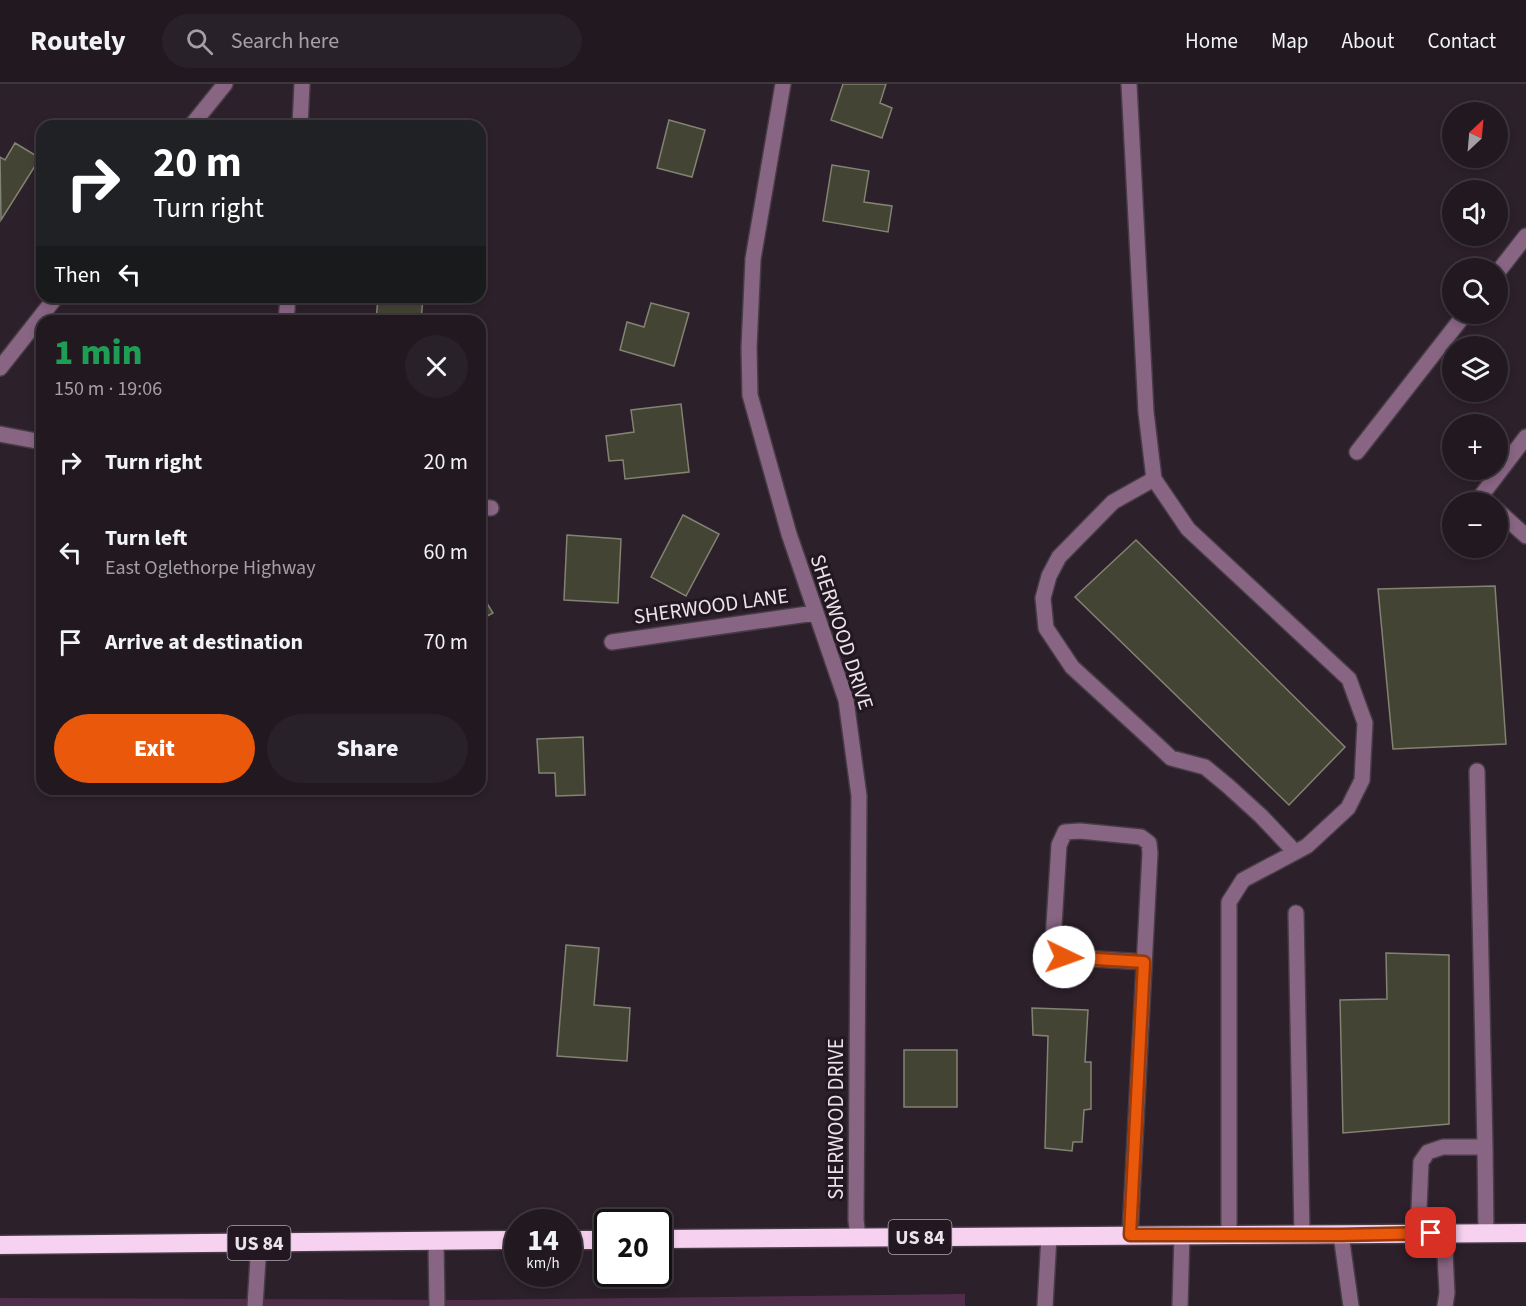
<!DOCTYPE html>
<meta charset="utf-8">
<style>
:root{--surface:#211820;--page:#292129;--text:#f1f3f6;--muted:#a2a0a5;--line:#3e373e;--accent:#ea580c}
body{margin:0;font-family:"Source Sans 3",sans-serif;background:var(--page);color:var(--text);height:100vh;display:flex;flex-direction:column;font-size:22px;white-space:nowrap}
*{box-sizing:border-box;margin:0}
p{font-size:20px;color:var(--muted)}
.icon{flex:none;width:33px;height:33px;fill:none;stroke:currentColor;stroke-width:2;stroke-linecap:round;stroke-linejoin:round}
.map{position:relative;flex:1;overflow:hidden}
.sheet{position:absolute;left:36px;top:231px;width:450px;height:480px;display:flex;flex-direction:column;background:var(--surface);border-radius:18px;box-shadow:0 3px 9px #0003,0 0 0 2px var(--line)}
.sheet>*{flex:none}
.hud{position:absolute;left:36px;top:36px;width:450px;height:183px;border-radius:18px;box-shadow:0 3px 9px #0003,0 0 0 2px var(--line);background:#202124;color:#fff;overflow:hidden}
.needle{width:39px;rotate:26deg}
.fabs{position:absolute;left:1442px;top:18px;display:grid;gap:12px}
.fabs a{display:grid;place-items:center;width:66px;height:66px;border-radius:50%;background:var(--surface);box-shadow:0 3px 9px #0003,0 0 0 2px var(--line);font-size:30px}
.speed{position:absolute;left:504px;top:1125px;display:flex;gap:12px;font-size:30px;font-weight:700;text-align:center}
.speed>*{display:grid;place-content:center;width:78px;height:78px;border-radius:50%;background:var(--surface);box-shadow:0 3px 9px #0003,0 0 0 2px var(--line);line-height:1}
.speed small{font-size:15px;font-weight:400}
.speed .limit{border:3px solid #111;border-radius:9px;background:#fff;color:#111}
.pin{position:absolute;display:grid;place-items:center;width:51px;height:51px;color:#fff;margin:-26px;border-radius:12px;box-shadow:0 3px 9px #0006}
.me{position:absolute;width:66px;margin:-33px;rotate:93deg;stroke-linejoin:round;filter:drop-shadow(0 0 4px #0008)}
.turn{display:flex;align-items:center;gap:21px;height:126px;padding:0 18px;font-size:27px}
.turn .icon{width:78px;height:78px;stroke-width:2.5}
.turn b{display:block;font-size:42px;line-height:51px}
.then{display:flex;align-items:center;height:57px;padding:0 18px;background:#0003;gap:12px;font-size:22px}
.round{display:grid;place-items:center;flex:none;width:63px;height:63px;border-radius:32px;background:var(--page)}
.headline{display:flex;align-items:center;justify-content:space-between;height:102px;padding:0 18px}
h1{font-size:36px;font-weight:800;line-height:45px;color:#1e9e55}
.button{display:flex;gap:12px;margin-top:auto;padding:12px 18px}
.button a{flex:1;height:69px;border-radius:36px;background:var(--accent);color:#fff;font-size:24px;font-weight:800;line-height:69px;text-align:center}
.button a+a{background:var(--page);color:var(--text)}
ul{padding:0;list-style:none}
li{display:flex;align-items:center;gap:18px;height:90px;padding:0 18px}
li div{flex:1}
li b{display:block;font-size:22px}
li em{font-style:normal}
header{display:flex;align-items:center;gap:36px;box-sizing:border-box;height:84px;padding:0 30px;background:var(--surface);border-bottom:2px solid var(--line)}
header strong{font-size:28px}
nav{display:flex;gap:33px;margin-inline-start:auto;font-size:21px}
.search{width:420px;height:54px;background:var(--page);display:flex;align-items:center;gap:15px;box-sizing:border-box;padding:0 21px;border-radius:33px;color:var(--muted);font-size:22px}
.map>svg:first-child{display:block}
.green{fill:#512d4c}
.building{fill:#444435;stroke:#828372;stroke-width:1.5}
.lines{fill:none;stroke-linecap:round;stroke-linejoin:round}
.minor-casing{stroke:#473b46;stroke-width:18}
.highway-casing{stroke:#473b46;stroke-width:21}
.minor{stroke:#886583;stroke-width:15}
.highway{stroke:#f6d2f0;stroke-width:18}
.route-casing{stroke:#983908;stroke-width:15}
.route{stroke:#ea580c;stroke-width:10}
.labels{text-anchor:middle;stroke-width:6;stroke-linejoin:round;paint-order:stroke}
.shield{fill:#231721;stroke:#afa6ae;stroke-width:1.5}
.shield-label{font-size:20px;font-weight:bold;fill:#ebe3ea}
.street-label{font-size:21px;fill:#ebe3ea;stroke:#231721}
</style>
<header>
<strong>Routely</strong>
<div class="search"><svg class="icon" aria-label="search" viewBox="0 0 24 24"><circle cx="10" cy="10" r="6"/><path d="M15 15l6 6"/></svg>Search here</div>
<nav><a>Home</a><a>Map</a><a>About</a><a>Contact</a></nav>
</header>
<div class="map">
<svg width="1526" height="1222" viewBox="0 0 1526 1222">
<rect width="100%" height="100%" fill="#2c202b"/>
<path class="green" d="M965 1210V1222H0V1214L463 1216Z"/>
<path class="building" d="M843 0H886L880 19 892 24 882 54 831 36Z
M669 36 705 46 692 93 657 84Z
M395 38 431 42H395Z
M15 59 40 74 1 136 0 73 5 76Z
M832 81 869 87 864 118 892 122 888 148 823 137Z
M378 213H423L421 237H376Z
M651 219 689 229 674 282 620 266 627 238 644 243Z
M681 320 689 388 625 395 623 376 609 377 606 352 634 348 631 326Z
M683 431 719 450 686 512 651 493Z
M567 451 621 455 618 519 564 516Z
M1136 456 1345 663 1289 721 1075 513Z
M1495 502 1506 660 1393 665 1378 505Z
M480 508 493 529 480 536Z
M583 653 585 711 556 712 555 689H539L537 655Z
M566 861 599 864 594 921 630 924 627 977 557 972Z
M1386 869 1449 871V1040L1343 1049 1340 916 1387 915Z
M1032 924 1088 926 1085 978H1091V1025L1084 1026 1082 1058H1073L1072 1067 1045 1064 1048 952 1033 951Z
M904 966H957V1023H904Z"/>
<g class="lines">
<defs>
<path id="minor" d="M783 0 753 175 749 264 750 311 789 450 846 616 859 712 856 1136 858 1153
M1129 0 1146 328 1154 395 1188 445 1349 595 1365 639 1362 696 1348 724 1307 762 1243 796 1229 818V1151
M191 42 225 0
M300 42 302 0
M1497 189 1526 152
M286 237 288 213
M0 284 56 213
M0 350 42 358
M1357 368 1465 230
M1154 395 1113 418 1059 473 1049 492 1043 514 1046 544 1072 583 1155 659 1171 674 1205 683 1228 702 1261 732 1295 768
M1488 418 1481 412 1526 353
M480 423 491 424
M1497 426 1526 452
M612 558 815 529
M1477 687 1485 1063 1486 1149
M1296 829 1302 1151
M1418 1149 1421 1078 1428 1068 1443 1063H1485
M1444 1149 1447 1209 1445 1222
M1130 1151 1150 769 1149 759 1141 753 1080 747 1065 748 1059 761 1053 857 1054 866 1064 873 1144 878
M1341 1151 1351 1222
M436 1157 437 1222
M255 1222 259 1159
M1045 1222 1049 1152
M1180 1222 1182 1150"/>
<path id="highway" d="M658 1155 1526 1149
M568 1156H608
M0 1161 518 1156"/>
</defs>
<use href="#minor" class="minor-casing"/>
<use href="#highway" class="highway-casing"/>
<use href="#minor" class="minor"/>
<use href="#highway" class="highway"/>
</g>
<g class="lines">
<defs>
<path id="route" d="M1064 873 1144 878 1130 1151H1341L1431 1149"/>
</defs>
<use href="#route" class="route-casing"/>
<use href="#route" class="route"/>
</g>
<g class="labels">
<g class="shield">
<rect x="888.5" y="1136" width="63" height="34" rx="4.5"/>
<rect x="227.5" y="1142" width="63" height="34" rx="4.5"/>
</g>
<g class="shield-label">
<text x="920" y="1160">US 84</text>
<text x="259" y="1166">US 84</text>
</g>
<g class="street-label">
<text transform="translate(711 522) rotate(-8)" y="7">SHERWOOD LANE</text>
<text transform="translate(842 548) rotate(72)" y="7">SHERWOOD DRIVE</text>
<text transform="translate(836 1035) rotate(-90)" y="7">SHERWOOD DRIVE</text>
</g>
</g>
</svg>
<div class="fabs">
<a><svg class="needle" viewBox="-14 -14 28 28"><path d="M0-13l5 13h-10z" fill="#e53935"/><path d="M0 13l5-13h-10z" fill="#a2a0a5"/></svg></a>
<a><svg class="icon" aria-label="sound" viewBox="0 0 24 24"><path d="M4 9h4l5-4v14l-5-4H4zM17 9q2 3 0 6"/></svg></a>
<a><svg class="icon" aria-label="search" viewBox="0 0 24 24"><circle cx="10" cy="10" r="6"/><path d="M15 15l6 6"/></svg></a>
<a><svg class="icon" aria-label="layers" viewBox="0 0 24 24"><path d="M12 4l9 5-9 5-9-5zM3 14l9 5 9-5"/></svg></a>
<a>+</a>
<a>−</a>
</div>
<div class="speed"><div>14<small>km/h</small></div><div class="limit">20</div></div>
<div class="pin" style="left:1431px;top:1149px;background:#d93025"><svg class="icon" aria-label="arrive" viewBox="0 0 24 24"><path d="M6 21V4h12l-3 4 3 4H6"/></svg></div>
<svg class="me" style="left:1064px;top:873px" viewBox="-20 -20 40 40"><circle r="19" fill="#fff"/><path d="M0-13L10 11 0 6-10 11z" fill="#ea580c"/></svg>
<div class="hud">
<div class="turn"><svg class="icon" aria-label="right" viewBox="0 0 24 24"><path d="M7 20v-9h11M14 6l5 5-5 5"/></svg><div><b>20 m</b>Turn right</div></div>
<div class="then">Then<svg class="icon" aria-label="left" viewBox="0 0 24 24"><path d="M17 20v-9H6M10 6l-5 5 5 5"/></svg></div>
</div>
<section class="sheet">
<div class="headline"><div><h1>1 min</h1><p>150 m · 19:06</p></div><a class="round"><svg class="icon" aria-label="close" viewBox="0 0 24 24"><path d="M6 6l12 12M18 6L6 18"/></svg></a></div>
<ul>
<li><svg class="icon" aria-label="right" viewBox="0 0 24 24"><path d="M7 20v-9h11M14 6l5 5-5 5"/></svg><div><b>Turn right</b></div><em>20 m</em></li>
<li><svg class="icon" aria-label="left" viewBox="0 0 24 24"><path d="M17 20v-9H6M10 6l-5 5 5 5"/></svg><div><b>Turn left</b><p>East Oglethorpe Highway</p></div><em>60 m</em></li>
<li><svg class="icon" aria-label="arrive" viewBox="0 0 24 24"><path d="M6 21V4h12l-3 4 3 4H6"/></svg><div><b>Arrive at destination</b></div><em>70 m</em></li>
</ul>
<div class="button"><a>Exit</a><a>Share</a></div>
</section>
</div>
